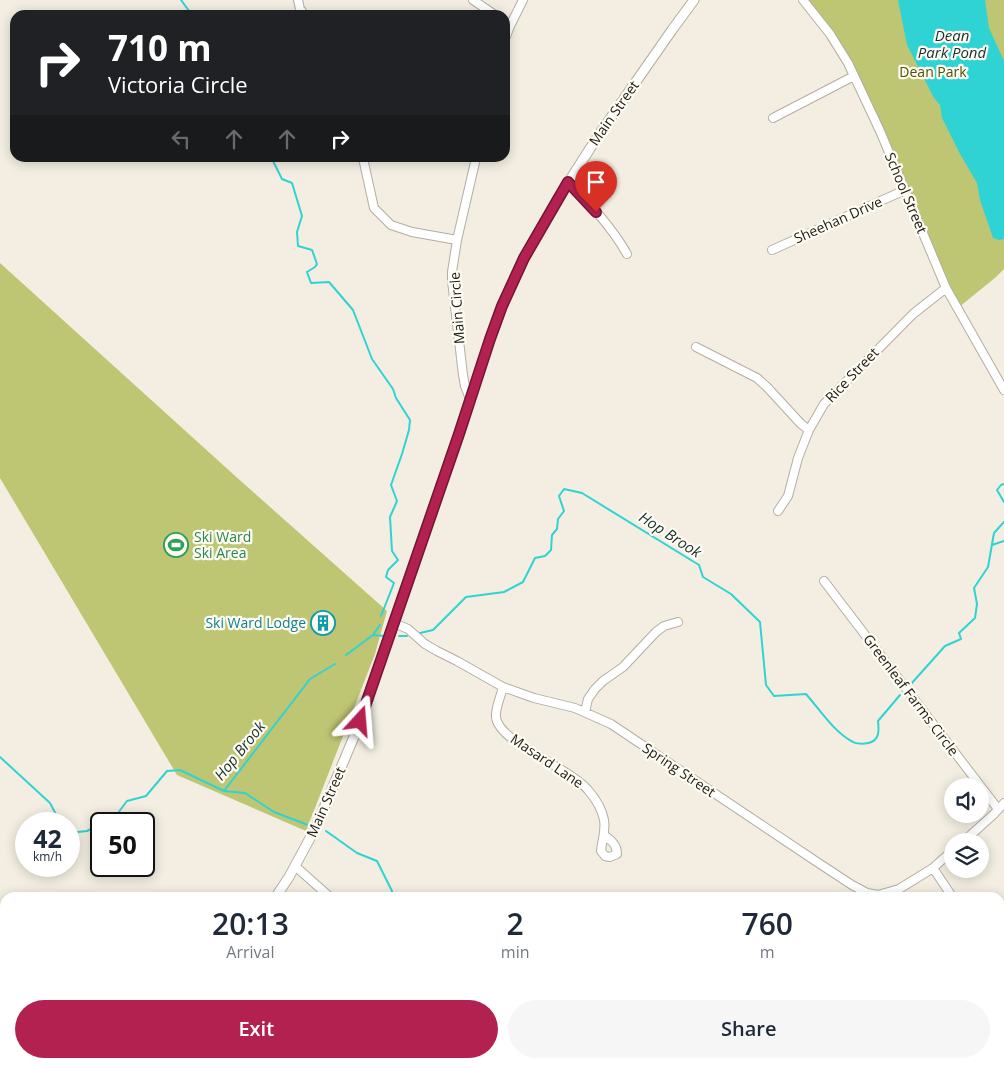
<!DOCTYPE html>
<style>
:root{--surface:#fff;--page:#f6f6f7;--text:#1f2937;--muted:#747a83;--accent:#b22150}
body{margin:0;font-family:"Open Sans",sans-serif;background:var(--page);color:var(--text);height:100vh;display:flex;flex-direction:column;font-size:19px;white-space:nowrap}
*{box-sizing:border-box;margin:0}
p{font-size:16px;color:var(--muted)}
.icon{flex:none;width:28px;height:28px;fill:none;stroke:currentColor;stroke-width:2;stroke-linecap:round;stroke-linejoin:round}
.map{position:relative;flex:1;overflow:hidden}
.details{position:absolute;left:0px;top:892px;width:1005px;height:176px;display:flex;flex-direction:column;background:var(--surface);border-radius:15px 15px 0 0;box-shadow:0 2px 12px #0003}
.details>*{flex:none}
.banner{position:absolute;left:10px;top:10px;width:500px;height:152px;border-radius:15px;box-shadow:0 2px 12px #0003;background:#202124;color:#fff;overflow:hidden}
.fabs{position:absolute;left:944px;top:778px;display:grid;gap:10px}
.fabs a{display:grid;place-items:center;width:45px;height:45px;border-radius:50%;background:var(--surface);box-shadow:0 2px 12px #0003;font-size:25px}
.speed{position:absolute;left:15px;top:812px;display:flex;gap:10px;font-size:25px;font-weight:700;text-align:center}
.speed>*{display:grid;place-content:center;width:65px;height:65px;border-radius:50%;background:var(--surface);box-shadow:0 2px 12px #0003;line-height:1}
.speed small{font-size:12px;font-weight:400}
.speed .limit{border:2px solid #111;border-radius:8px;background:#fff;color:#111}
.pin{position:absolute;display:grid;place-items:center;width:42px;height:42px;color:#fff;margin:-51px -21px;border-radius:50% 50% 50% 0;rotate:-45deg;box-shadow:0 0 5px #0007}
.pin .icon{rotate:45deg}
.me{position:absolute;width:55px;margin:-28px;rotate:19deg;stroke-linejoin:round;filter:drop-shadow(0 0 4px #0008)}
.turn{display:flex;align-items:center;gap:18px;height:105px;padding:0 15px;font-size:22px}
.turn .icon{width:65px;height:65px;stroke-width:2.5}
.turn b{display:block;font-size:35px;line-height:42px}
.lanes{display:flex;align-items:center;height:48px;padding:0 15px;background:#0003;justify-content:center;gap:25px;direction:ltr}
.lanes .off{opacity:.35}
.eta{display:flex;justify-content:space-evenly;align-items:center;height:85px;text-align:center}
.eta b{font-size:30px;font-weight:600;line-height:35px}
.action{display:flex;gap:10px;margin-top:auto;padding:10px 15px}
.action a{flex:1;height:58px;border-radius:30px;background:var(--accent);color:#fff;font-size:20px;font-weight:600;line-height:58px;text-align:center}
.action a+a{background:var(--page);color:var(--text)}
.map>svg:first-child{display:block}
.green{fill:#bfc673}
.water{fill:#2fd3d4}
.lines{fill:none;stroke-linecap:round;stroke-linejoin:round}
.stream{stroke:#2fd3d4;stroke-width:2}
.minor-casing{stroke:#b3aea2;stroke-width:10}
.major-casing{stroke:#b3aea2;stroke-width:11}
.minor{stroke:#fff;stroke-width:8}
.major{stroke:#fff;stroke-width:9}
.route-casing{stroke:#741534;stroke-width:12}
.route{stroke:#b22150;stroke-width:9}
.labels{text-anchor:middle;stroke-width:4.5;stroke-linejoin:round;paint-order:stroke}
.park-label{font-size:14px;fill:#4e5200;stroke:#fefbf3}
.street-label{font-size:14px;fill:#1d1b16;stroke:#fefbf3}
.leisure-label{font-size:14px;fill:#27864d;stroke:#fefbf3;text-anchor:start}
.culture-label{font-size:14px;fill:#0d838f;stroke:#fefbf3;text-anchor:end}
.water-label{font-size:15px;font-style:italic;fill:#162f2f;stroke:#fefbf3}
</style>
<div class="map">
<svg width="1004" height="1068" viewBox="0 0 1004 1068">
<rect width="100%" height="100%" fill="#f3eee1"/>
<path class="green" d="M803 0H1004V269L996 277 958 308 850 63Z
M0 263 233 474 387 611 375 654 306 831 177 775 0 478Z"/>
<path class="water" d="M898 0H985L989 28 1004 61V239L999 240 993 238 980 200 977 183 960 154 942 118 940 105 934 98 907 45Z"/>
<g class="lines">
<path class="stream" d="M181 0 192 15
M260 158 272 159 282 179 292 183 302 216 297 232 298 246 312 250 317 264 315 267 307 272 311 283 329 282 353 310 372 359 393 389 396 398 410 420 409 430 402 454 391 485 397 501 390 517 392 551 398 560 388 570 386 577 394 583 381 616
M1004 484 1001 485 997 490 1004 502
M992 545 1004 541
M420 633 433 630 466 597 504 592 523 582 535 558 545 556 551 550 552 535 557 529 558 519 564 511 559 496 564 489 582 493 699 565 703 577 731 594 760 622 766 685 774 696 806 694C820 710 834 732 853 742 856 744 864 744 868 743 880 741 879 730 878 721L900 695
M373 635 380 625
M399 636H407
M346 655 373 635 384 636
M911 684 945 646 961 639 959 633 975 618 977 604 974 588 988 567 994 533 1004 522
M0 757 50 803 61 824
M224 791 245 793 274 812 308 825
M102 824 115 817 127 801 146 796 167 771 180 770 224 791 310 679 335 664
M326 831 357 853 377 861 392 891 391 898
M69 833 87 831 101 824
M499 1064 505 1068"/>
<defs>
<path id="minor" d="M298 0 300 9 305 15
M473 0 495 15
M803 0 830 34 848 63 880 131 946 288 1004 390
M505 39 510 26 523 0
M773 118 854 76
M363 158 374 208 391 225 412 232 457 240
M568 182C590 204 611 226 627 254
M772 250 905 190
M696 347 757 378 767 387 801 424 809 430
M470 399 465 386 463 375 452 281V272L457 240 476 158
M778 511 788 496 798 458 809 430 824 404 913 314 946 288
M824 581 998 809
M394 623 408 629 425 644 437 651 457 661 503 687 534 698 575 708 611 724 817 862 852 885 867 893 878 895 899 889 933 868 952 851
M503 687C501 696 495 708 496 717 498 742 570 768 588 790 595 798 602 809 604 820 606 831 602 840 601 851L605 856 610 857 617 854C617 845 612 841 604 835
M585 712 588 699 595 689 603 681 623 667 656 632 664 626 678 622
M964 841 994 814 1004 803
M295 866 331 898
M933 868 953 898
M1000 947H1004
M394 1068 395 1064"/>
<path id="major" d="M275 898 289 877 316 827 356 732 459 434 490 339 502 306 524 258 554 205 598 136 672 30 694 0
M143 1068 147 1064"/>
</defs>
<use href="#minor" class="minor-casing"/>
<use href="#major" class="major-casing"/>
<use href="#minor" class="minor"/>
<use href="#major" class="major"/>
</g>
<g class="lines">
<defs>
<path id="route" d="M360 721 459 434 490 339 502 306 524 258 568 182 596 212"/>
</defs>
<use href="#route" class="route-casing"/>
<use href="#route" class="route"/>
</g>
<defs>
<symbol id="stadium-ring" viewBox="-11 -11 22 22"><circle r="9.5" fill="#fefbf3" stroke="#2e9e5b" stroke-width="1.5"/><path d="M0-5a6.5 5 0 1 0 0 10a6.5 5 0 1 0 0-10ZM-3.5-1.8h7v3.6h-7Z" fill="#2e9e5b"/></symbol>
<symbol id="building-ring" viewBox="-11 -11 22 22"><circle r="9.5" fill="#fefbf3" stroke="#0f9aa8" stroke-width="1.5"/><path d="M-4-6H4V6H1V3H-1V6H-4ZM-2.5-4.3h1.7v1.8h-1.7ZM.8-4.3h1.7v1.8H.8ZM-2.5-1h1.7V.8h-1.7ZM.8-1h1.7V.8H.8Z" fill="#0f9aa8"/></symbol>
</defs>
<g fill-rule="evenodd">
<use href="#stadium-ring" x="162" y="531" width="28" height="28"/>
<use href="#building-ring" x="309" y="609" width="28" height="28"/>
</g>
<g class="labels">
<g class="park-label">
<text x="933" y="77">Dean Park</text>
</g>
<g class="street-label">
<text transform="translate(614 113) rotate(-55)" y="5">Main Street</text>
<text transform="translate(906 193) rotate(67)" y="5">School Street</text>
<text transform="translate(838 220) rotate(-24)" y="5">Sheehan Drive</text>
<text transform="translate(457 308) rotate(-94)" y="5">Main Circle</text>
<text transform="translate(852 375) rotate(-46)" y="5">Rice Street</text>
<text transform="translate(911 695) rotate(53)" y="5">Greenleaf Farms Circle</text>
<text transform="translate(547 761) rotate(34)" y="5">Masard Lane</text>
<text transform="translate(679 770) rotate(34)" y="5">Spring Street</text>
<text transform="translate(326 802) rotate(-66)" y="5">Main Street</text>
</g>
<g class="leisure-label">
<text x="194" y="542">Ski Ward<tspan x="194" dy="16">Ski Area</tspan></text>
</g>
<g class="culture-label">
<text x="306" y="628">Ski Ward Lodge</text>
</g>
<g class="water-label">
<text x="952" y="41">Dean<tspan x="952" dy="17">Park Pond</tspan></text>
<text transform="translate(670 535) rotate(33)" y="5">Hop Brook</text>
<text transform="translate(240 751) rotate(-51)" y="5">Hop Brook</text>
</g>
</g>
</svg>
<div class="fabs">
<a><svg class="icon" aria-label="sound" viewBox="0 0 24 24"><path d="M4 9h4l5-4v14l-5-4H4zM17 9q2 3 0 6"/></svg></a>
<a><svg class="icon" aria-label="layers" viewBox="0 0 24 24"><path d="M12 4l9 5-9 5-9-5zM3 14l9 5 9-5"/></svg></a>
</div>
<div class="speed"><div>42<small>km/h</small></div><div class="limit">50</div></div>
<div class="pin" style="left:596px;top:212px;background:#d93025"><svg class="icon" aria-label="arrive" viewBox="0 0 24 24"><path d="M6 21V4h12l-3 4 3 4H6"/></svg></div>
<svg class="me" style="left:360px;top:721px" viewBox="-20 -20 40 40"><path d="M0-17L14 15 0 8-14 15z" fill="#b22150" stroke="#fff" stroke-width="4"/></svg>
<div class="banner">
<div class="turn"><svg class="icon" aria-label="right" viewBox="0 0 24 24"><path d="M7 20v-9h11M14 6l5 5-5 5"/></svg><div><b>710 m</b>Victoria Circle</div></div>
<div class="lanes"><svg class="icon off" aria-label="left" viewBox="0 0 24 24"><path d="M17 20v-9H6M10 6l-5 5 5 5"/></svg><svg class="icon off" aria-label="ahead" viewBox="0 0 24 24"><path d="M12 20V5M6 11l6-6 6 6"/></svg><svg class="icon off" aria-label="ahead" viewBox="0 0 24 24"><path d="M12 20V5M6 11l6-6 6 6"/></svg><svg class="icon" aria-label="right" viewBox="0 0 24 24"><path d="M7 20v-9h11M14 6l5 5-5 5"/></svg></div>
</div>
<section class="details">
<div class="eta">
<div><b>20:13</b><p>Arrival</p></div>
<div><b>2</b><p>min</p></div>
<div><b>760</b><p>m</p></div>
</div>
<div class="action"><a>Exit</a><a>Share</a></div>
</section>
</div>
